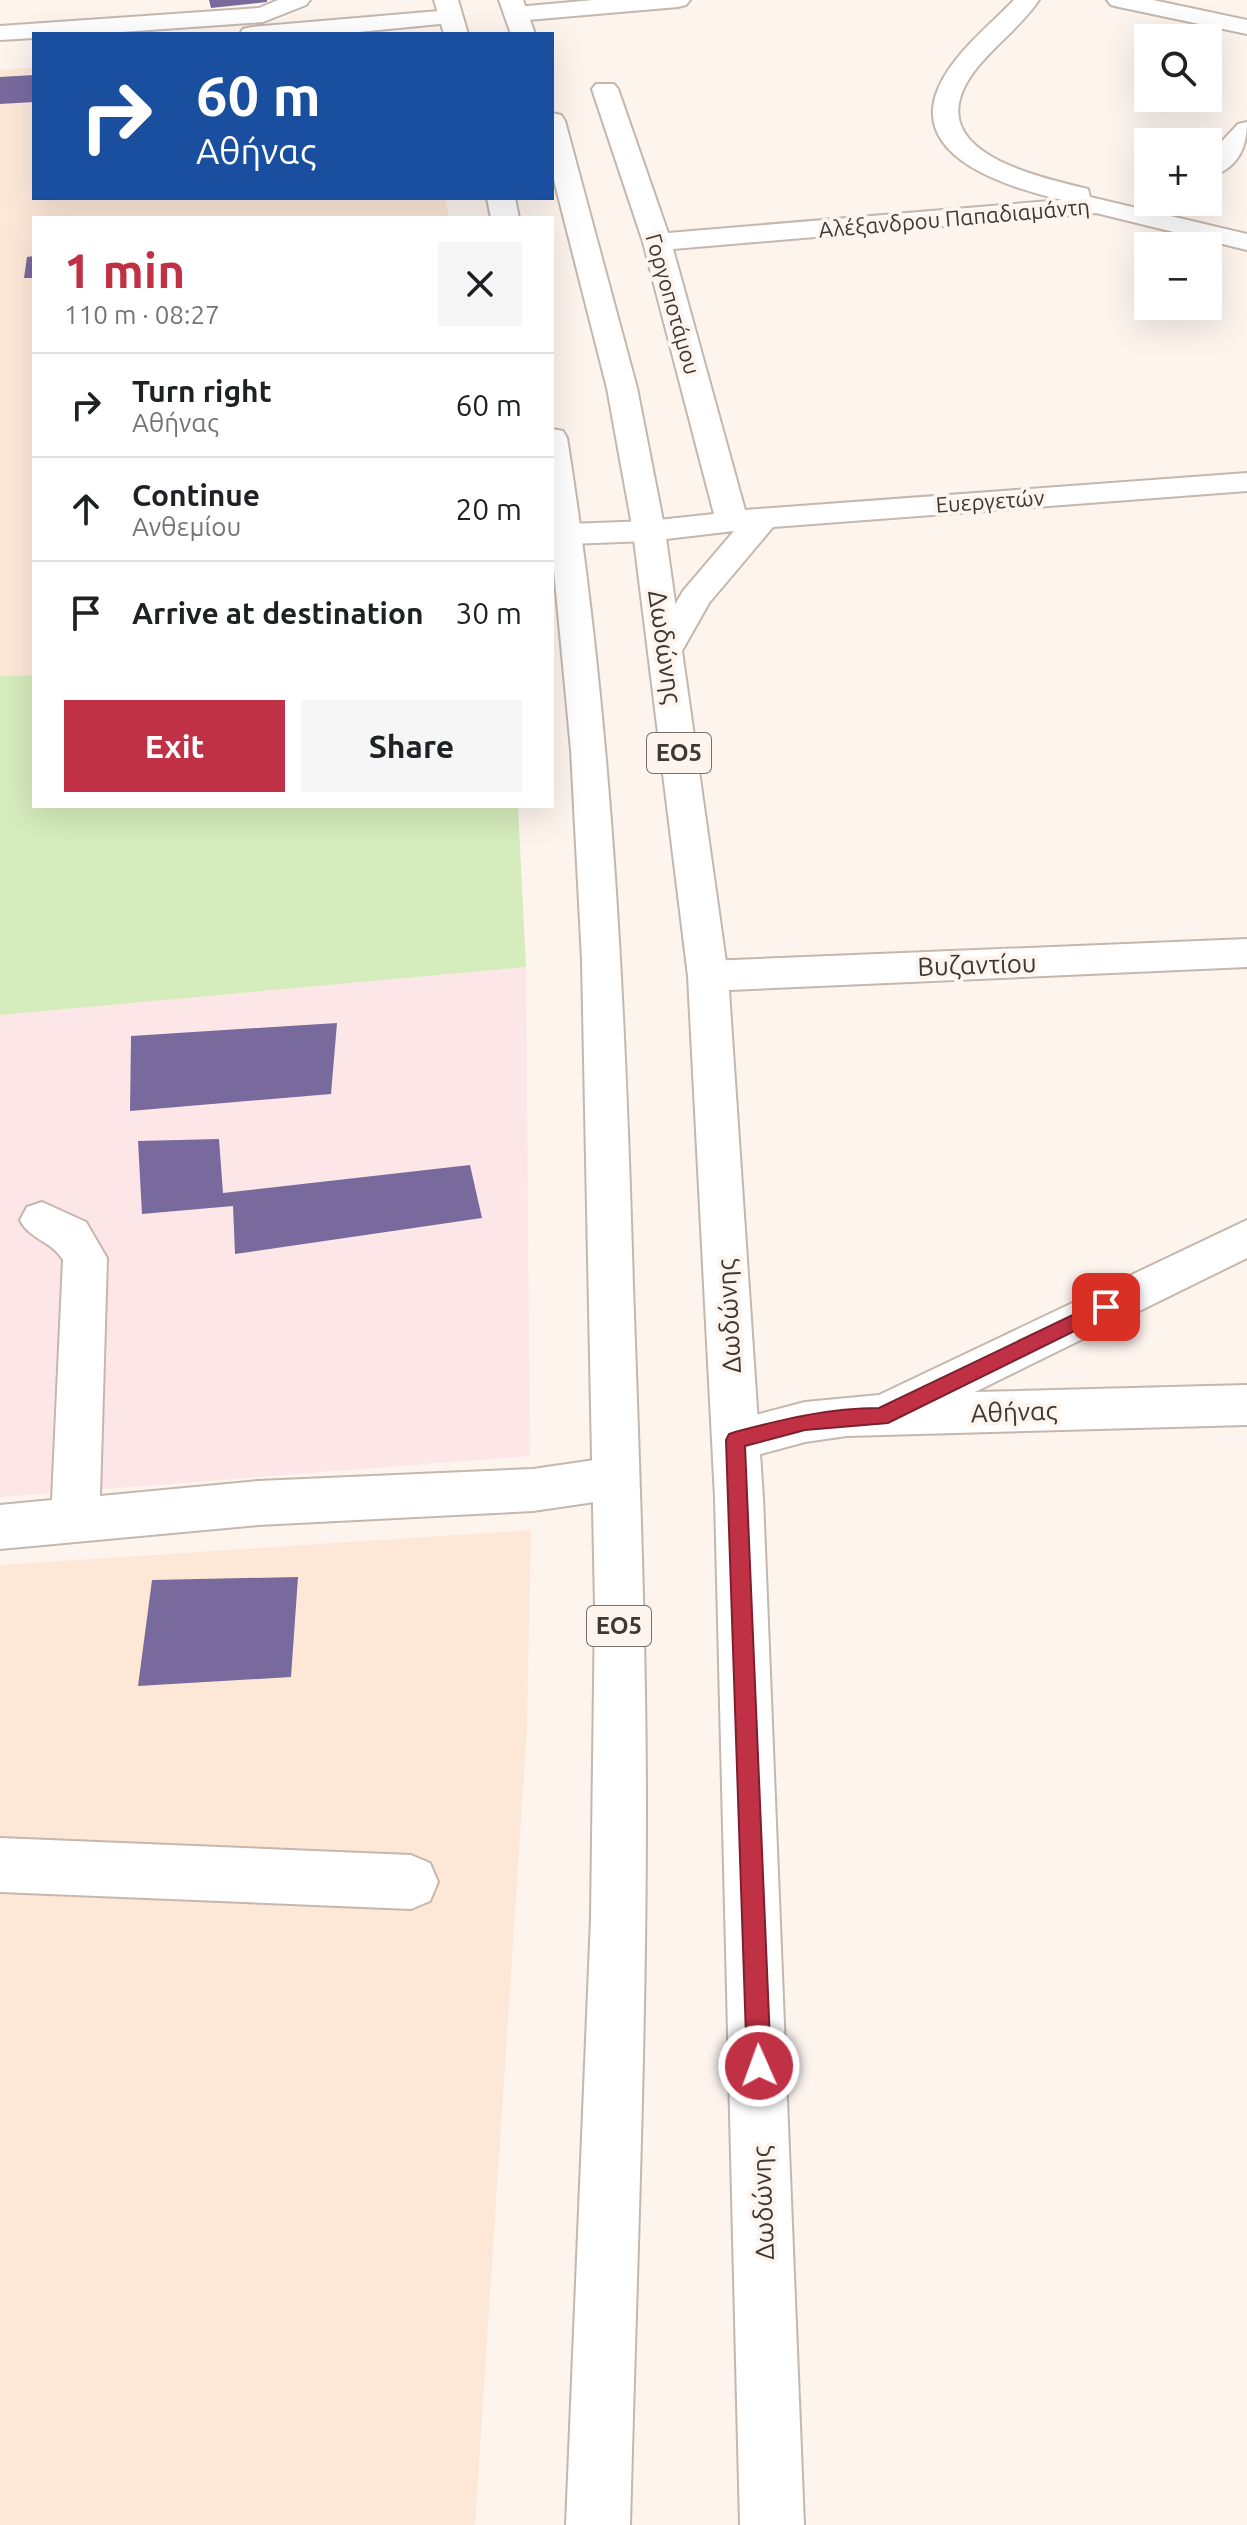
<!DOCTYPE html>
<meta charset="utf-8">
<style>
:root{--surface:#fff;--page:#f6f6f6;--text:#202124;--muted:#757577;--line:#e0e0e0;--accent:#c13145}
body{margin:0;font-family:Ubuntu,sans-serif;background:var(--page);color:var(--text);height:100vh;display:flex;flex-direction:column;font-size:30px;white-space:nowrap}
*{box-sizing:border-box;margin:0}
p{font-size:26px;color:var(--muted)}
.icon{flex:none;width:44px;height:44px;fill:none;stroke:currentColor;stroke-width:2;stroke-linecap:round;stroke-linejoin:round}
.map{position:relative;flex:1;overflow:hidden}
.sheet{position:absolute;left:32px;top:216px;width:522px;height:592px;display:flex;flex-direction:column;background:var(--surface);border-radius:0px;box-shadow:0 8px 32px #0002}
.sheet>*{flex:none}
.banner{position:absolute;left:32px;top:32px;width:522px;height:168px;border-radius:0px;box-shadow:0 8px 32px #0002;background:#1a4fa0;color:#fff;overflow:hidden}
.fabs{position:absolute;left:1134px;top:24px;display:grid;gap:16px}
.fabs a{display:grid;place-items:center;width:88px;height:88px;border-radius:0px;background:var(--surface);box-shadow:0 8px 32px #0002;font-size:40px}
.pin{position:absolute;display:grid;place-items:center;width:68px;height:68px;color:#fff;margin:-34px;border-radius:16px;box-shadow:0 4px 12px #0006}
.me{position:absolute;width:88px;margin:-44px;rotate:358deg;stroke-linejoin:round;filter:drop-shadow(0 0 6px #0008)}
.turn{display:flex;align-items:center;gap:28px;height:168px;padding:0 32px;font-size:36px}
.turn .icon{width:104px;height:104px;stroke-width:2.5}
.turn b{display:block;font-size:56px;line-height:68px}
.round{display:grid;place-items:center;flex:none;width:84px;height:84px;border-radius:0px;background:var(--page)}
.head{display:flex;align-items:center;justify-content:space-between;height:136px;padding:0 32px}
h1{font-size:48px;font-weight:700;line-height:60px;color:var(--accent)}
.action{display:flex;gap:16px;margin-top:auto;padding:16px 32px}
.action a{flex:1;height:92px;border-radius:0px;background:var(--accent);color:#fff;font-size:32px;font-weight:700;line-height:92px;text-align:center}
.action a+a{background:var(--page);color:var(--text)}
ul{padding:0;list-style:none}
li{display:flex;align-items:center;gap:24px;height:104px;padding:0 32px;border-top:2px solid var(--line)}
li div{flex:1}
li b{display:block;font-size:30px}
li em{font-style:normal}
.map>svg:first-child{display:block}
.built{fill:#fde8d8}
.industrial{fill:#fce6e7}
.green{fill:#d5ecbc}
.building{fill:#796a9e}
.lines{fill:none;stroke-linecap:round;stroke-linejoin:round}
.minor-casing{stroke:#c5b7ac;stroke-width:4}
.major-casing{stroke:#c5b7ac;stroke-width:4}
.minor{fill:#fff;fill-rule:evenodd}
.major{fill:#fff;fill-rule:evenodd}
.route{fill:#c13145;stroke:#7d202d;stroke-width:2}
.labels{text-anchor:middle;stroke-width:8;stroke-linejoin:round;paint-order:stroke}
.far-street-label{font-size:22px;fill:#3e3834;stroke:#fdf4ee}
.shield{fill:#fdf4ee;stroke:#77706c;stroke-width:2}
.shield-label{font-size:24px;font-weight:bold;fill:#3e3834}
.street-label{font-size:26px;fill:#3e3834;stroke:#fdf4ee}
</style>
<div class="map">
<svg width="1247" height="2525" viewBox="0 0 1247 2525">
<rect width="100%" height="100%" fill="#fdf4ee"/>
<path class="built" d="M34 67V198H445L449 218H34V675L0 676V70Z
M531 1530 527 1728 475 2525H0V1565Z"/>
<path class="industrial" d="M526 967 530 1456 0 1497V1015Z"/>
<path class="green" d="M34 675V806H518L526 967 0 1015V676Z"/>
<path class="building" d="M209 0H267V2L211 8Z
M34 75V102L0 104V77Z
M34 256V278H24L27 257Z
M337 1023 331 1094 130 1111 131 1036Z
M219 1139 223 1193 470 1165 482 1218 235 1254 233 1206 142 1214 138 1141Z
M298 1577 291 1677 138 1686 152 1580Z"/>
<g class="lines">
<defs>
<path id="minor" d="M278 0H310L306 5 263 22 93 34H34V38L0 40V26L259 8Z
M594 0H690L686 5 678 7 516 21 507 19 504 14 507 9 516 7Z
M1014 0H1039C1021 27 992 47 973 73 917 151 1035 176 1088 189L1090 197 1247 234V250L1096 213 673 249 745 510 1247 473V491L773 527 709 603 678 658 666 661 654 658 649 650 683 591 734 531 649 541 568 544 557 541 552 534 557 527 568 524 649 521 714 514 643 242 592 89 596 84H614L618 89 668 233 1062 200C1012 188 909 159 938 89 953 54 988 27 1014 0Z
M1107 0H1153L1247 20V34L1119 7 1111 5Z
M451 10 460 12 463 17 460 22 338 34H240L243 29 252 27Z
M1247 122C1247 149 1237 170 1208 177V156L1238 124Z
M1247 939V967L708 991 694 986 688 976 694 966 708 961Z
M42 1202 86 1222 107 1258 100 1496 258 1481 533 1469 615 1457 632 1463 639 1478 632 1493 615 1499 533 1511 258 1525 0 1549V1505L52 1500 63 1260C52 1241 30 1240 20 1220L27 1207Z
M1247 1220V1258L975 1392 1247 1385V1425L847 1436 805 1442 735 1461 718 1455 712 1440 718 1425 805 1402 879 1395Z
M0 1838 411 1855 430 1863 438 1882 430 1901 411 1909 0 1892Z"/>
<path id="major" d="M434 0H458L468 34H444Z
M499 0H523L535 34H511Z
M552 113 561 115 565 121 637 388 665 531 728 976 763 1498 804 2525H740L715 1498 688 976 633 531 607 388 552 172Z
M487 198H515L519 218H491Z
M552 429 563 431 567 438C612 719 625 1001 633 1286 639 1461 646 1636 646 1811 646 2049 636 2287 630 2525H566L591 1918 595 1606 582 960 571 750 552 549Z"/>
</defs>
<use href="#minor" class="minor-casing"/>
<use href="#major" class="major-casing"/>
<use href="#minor" class="minor"/>
<use href="#major" class="major"/>
</g>
<path class="route" d="M1106 1299 1113 1301 1115 1307 1113 1312 888 1423 805 1430 745 1446 771 2066 767 2074 759 2078 751 2074 747 2066 726 1440 729 1434 735 1432C784 1419 829 1408 879 1408Z"/>
<g class="labels">
<g class="far-street-label">
<text transform="translate(954 218) rotate(-5)" y="8">Αλέξανδρου Παπαδιαμάντη</text>
<text transform="translate(673 304) rotate(74)" y="8">Γοργοποτάμου</text>
<text transform="translate(990 501) rotate(-4)" y="8">Ευεργετών</text>
</g>
<g class="shield">
<rect x="647" y="733" width="64" height="40" rx="6"/>
<rect x="587" y="1606" width="64" height="40" rx="6"/>
</g>
<g class="shield-label">
<text x="679" y="761">ΕΟ5</text>
<text x="619" y="1634">ΕΟ5</text>
</g>
<g class="street-label">
<text transform="translate(665 647) rotate(82)" y="9">Δωδώνης</text>
<text transform="translate(977 965) rotate(-2)" y="9">Βυζαντίου</text>
<text transform="translate(729 1316) rotate(-93)" y="9">Δωδώνης</text>
<text transform="translate(1014 1412) rotate(-2)" y="9">Αθήνας</text>
<text transform="translate(763 2203) rotate(-92)" y="9">Δωδώνης</text>
</g>
</g>
</svg>
<div class="fabs">
<a><svg class="icon" aria-label="search" viewBox="0 0 24 24"><circle cx="10" cy="10" r="6"/><path d="M15 15l6 6"/></svg></a>
<a>+</a>
<a>−</a>
</div>
<div class="pin" style="left:1106px;top:1307px;background:#d93025"><svg class="icon" aria-label="arrive" viewBox="0 0 24 24"><path d="M6 21V4h12l-3 4 3 4H6"/></svg></div>
<svg class="me" style="left:759px;top:2066px" viewBox="-20 -20 40 40"><circle r="17" fill="#c13145" stroke="#fff" stroke-width="3"/><path d="M0-11L8 9 0 5-8 9z" fill="#fff"/></svg>
<div class="banner">
<div class="turn"><svg class="icon" aria-label="right" viewBox="0 0 24 24"><path d="M7 20v-9h11M14 6l5 5-5 5"/></svg><div><b>60 m</b>Αθήνας</div></div>
</div>
<section class="sheet">
<div class="head"><div><h1>1 min</h1><p>110 m · 08:27</p></div><a class="round"><svg class="icon" aria-label="close" viewBox="0 0 24 24"><path d="M6 6l12 12M18 6L6 18"/></svg></a></div>
<ul>
<li><svg class="icon" aria-label="right" viewBox="0 0 24 24"><path d="M7 20v-9h11M14 6l5 5-5 5"/></svg><div><b>Turn right</b><p>Αθήνας</p></div><em>60 m</em></li>
<li><svg class="icon" aria-label="ahead" viewBox="0 0 24 24"><path d="M12 20V5M6 11l6-6 6 6"/></svg><div><b>Continue</b><p>Ανθεμίου</p></div><em>20 m</em></li>
<li><svg class="icon" aria-label="arrive" viewBox="0 0 24 24"><path d="M6 21V4h12l-3 4 3 4H6"/></svg><div><b>Arrive at destination</b></div><em>30 m</em></li>
</ul>
<div class="action"><a>Exit</a><a>Share</a></div>
</section>
</div>
